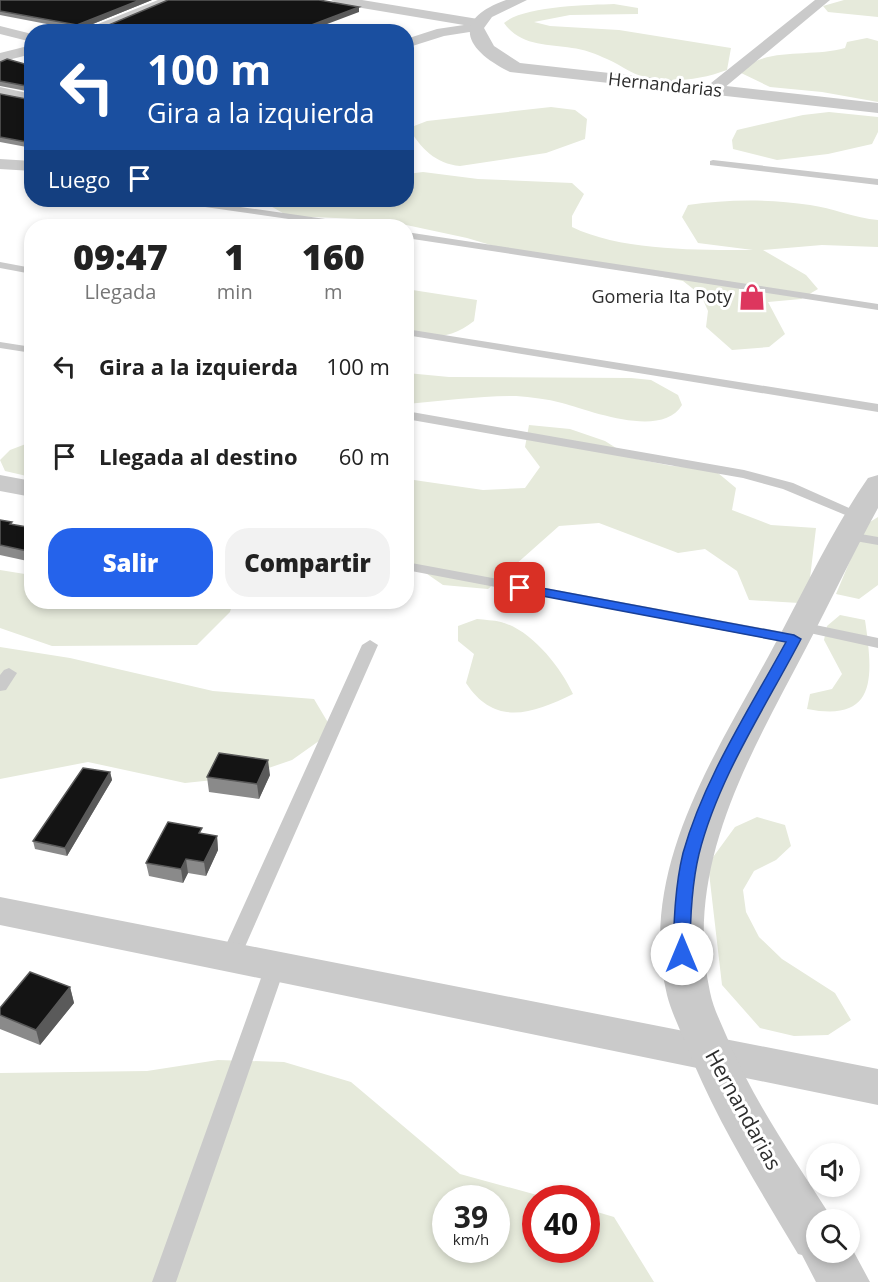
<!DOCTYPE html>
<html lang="es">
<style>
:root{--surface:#fff;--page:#f2f2f2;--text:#222;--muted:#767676;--accent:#2563eb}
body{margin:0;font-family:"Open Sans",sans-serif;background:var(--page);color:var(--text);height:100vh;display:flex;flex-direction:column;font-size:22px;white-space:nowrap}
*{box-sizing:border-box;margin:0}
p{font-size:20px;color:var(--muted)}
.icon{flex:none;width:33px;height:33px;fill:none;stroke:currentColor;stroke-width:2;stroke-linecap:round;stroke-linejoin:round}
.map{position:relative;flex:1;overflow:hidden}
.side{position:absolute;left:24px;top:219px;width:390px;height:390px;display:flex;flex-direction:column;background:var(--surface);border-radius:24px;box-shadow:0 3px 9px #0003}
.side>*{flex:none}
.banner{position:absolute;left:24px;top:24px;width:390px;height:183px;border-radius:24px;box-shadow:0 3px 9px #0003;background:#1a4fa0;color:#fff;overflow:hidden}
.buttons{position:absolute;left:806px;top:1143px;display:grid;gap:12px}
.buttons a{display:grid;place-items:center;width:54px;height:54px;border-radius:50%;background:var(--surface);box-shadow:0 3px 9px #0003;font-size:30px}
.speed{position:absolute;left:432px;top:1185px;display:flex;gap:12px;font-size:30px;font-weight:700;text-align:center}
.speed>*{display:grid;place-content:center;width:78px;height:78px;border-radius:50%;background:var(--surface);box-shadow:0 3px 9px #0003;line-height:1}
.speed small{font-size:15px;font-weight:400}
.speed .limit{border:9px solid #d22;background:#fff;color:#111}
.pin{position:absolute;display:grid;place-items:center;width:51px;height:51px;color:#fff;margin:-26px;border-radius:12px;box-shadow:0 3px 9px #0006}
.me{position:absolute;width:66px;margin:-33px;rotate:0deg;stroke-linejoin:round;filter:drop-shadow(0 0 4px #0008)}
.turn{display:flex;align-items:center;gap:21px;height:126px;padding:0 24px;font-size:27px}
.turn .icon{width:78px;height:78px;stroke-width:2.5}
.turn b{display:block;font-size:42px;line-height:51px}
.then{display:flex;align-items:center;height:57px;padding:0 24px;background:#0003;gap:12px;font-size:22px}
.eta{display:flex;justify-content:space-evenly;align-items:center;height:102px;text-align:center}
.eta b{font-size:36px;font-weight:800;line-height:42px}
.cta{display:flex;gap:12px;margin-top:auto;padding:12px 24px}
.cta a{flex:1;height:69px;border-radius:24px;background:var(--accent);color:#fff;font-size:24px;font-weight:800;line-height:69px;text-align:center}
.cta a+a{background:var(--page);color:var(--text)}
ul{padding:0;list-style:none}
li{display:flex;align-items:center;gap:18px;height:90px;padding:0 24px}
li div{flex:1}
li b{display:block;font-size:22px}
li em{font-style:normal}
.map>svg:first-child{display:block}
.green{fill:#e6eadb;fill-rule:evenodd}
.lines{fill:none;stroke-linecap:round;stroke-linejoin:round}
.service{fill:#cacaca;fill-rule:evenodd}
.minor{fill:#cacaca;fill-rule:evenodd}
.tertiary{fill:#cacaca;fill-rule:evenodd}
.wall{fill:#8a8a8a}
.shaded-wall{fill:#5a5a5a}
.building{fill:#141414;stroke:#5a5a5a;stroke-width:1.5}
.route{fill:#2563eb;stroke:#184099;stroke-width:1.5}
.labels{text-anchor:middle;stroke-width:6;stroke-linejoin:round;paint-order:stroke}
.far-street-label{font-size:18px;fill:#2d2d2d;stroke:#fff}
.far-poi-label{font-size:18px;fill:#2d2d2d;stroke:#fff;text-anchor:end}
.street-label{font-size:21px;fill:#2d2d2d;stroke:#fff}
</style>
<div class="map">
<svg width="878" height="1282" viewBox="0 0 878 1282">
<rect width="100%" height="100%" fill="#fff"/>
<path class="green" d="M844 0H878V17L828 12 823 6Z
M614 4 638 8V14L570 15 534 22 550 26 619 30 731 48 727 70C703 79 679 82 654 79 635 77 623 66 607 59 596 54 583 49 572 48 547 44 520 46 504 23 523 6 588 5 614 4Z
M867 38 878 41V102L822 92 770 87 739 72C766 46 811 58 845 48L847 42Z
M551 107 575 110 587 119 585 139 546 153 460 166C436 164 420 148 409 128L427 121Z
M829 112 878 117V132L872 144 828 154 777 160 733 149 732 140 737 130 803 115Z
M423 172 478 179 572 183 584 194 572 216V227C621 251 698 250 753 250L698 243 682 217 688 205C728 199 770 199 810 205 832 208 855 218 878 220V247L822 245 763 250 806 275 818 289 801 299 768 302 785 334 769 347 732 350 706 327 708 311 701 295 683 281 586 262 524 255 467 238 383 220 288 216 260 200H406L407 174Z
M406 289 477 300 474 321C453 338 432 339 407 335Z
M407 373 449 377 631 378 651 380 678 395 682 405C662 439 591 411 562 403 547 399 531 397 516 396 480 396 443 401 407 404Z
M529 425 570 429 605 441 632 458 672 466 712 468 736 488 732 510 771 525 816 528 810 578 799 603 749 600 737 571 705 549 678 553 599 523 559 526 488 589 443 585 407 560V479L483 490 525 488 540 467 525 447Z
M31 442V477L5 471 0 460 10 450Z
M878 517V585L859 599 836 594 865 525Z
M0 570 31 575 32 602H233L230 612 197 645 52 646 0 628Z
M840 615 865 620C873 676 878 723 807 709L810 694 832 689 842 674 824 640 827 626Z
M477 619C485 620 493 620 501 622 531 630 560 666 573 694 532 714 495 727 466 683L474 654 458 641V626Z
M0 647 70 658 213 691 314 699 333 731 292 760 242 777 185 783 88 762 0 779Z
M757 817 785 825 791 846 776 860 754 871 743 890 746 912 759 937 782 959 835 993 851 1020 828 1035 794 1036 760 1028 722 985 708 864 735 827Z
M218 1060 284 1062 351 1082 460 1174 548 1198H536V1250H586L587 1209 614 1217 654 1282H0V1073L147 1071ZM446 1198H496V1250H446Z"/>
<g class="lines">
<path class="service" d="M713 160 878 179V185L710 165V161Z
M172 200H192L353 223 358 226H337L177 203Z
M406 232 878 304V310L406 238Z
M0 262 32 268V274L0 268Z
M406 329 878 404V412L406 335Z
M0 342 32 347V353L0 348Z
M406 411 744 470 793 483 867 516 860 520 855 519 783 489 743 478 406 419Z
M849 532 878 537V545L844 539 842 536 844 533Z
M406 562 794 634 801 639 794 644 406 570Z
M801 622 878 638V648L796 630 794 627 796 624Z
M370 640 378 645 240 958 237 963 230 966 223 963 220 958 362 645Z
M9 668 17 673 6 690 0 691V675L4 670Z
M275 959 282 962 285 967 176 1282H152L265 967 268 962Z"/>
<path class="minor" d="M158 0H177L99 32H78Z
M331 0H362L478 19 485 23 476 31 444 36 406 48V39L437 29 464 25 338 4Z
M815 0H830L718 93H706L704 90 706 87Z
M0 26 32 34V42L0 34Z
M32 45V54L0 62V53Z
M0 87 32 94V104L0 97Z
M0 159 32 161V171L0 169Z
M0 475 32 481V497L0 491Z
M0 897 878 1069V1105L0 925Z"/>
<path class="tertiary" d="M506 0H527L492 17 484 28 494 46 520 63 878 103V113L510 72C465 50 450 20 506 0Z
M878 475V508C852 555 830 603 805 650 749 757 683 867 710 992 713 1007 720 1021 726 1035 753 1101 795 1160 833 1220H816V1252H849V1243L870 1282H816L802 1255 798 1254C757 1185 714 1117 685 1042 679 1027 671 1011 667 995 636 868 718 751 775 644 805 589 832 530 868 478Z"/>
</g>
<path class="wall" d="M0 0H152L78 30 0 15Z
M0 62 28 65 32 64V92L0 86Z
M0 94 32 100V148L0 142Z
M0 520 13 525 32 528V562L0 555Z
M110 772 112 780 67 856 35 849 33 841Z
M270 775 259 799 209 792 207 777Z
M203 834 217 836 218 850 206 876 188 873 183 883 149 876 146 863Z
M70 987 74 1003 40 1045 0 1029V1008Z"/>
<path class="shaded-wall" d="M140 0H152L78 30 77 25Z
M359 7V12L306 32H293Z
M268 760 270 775 259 799 257 784Z
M110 772 112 780 67 856 65 848Z
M217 836 218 850 206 876 204 862Z
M186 859 188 873 183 883 181 869Z
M70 987 74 1003 40 1045 36 1030Z"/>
<path class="building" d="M0 0H140L77 25 0 11Z
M168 0H319L359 7 293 32H110L99 29Z
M7 59 28 65 32 64V87L0 81V62Z
M0 94 32 100V143L0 137Z
M0 520 12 522 10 524 32 528V552L0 545Z
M219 753 268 760 257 784 207 777Z
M83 768 110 772 65 848 33 841Z
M168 822 202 828 199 833 217 836 204 862 186 859 181 869 146 863Z
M30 972 70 987 36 1030 0 1015V1008Z"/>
<path class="route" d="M520 584 794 635 801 639C765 708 718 778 699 854 691 887 690 921 690 954L688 959H676L673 954C674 921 675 886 683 853 704 778 749 710 786 642L516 591 514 588Z"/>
<defs>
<symbol id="shop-bare" viewBox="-9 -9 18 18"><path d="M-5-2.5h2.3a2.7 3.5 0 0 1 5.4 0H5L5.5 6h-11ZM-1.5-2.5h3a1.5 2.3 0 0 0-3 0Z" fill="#dd365e" stroke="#fff" stroke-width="2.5" paint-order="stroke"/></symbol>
</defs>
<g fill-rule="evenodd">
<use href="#shop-bare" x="733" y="278" width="38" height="38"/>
</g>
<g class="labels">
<g class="far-street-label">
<text transform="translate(665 85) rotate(6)" y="6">Hernandarias</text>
</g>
<g class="far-poi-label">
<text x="732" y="303">Gomeria Ita Poty</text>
</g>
<g class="street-label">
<text transform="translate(743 1110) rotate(61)" y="7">Hernandarias</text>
</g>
</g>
</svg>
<div class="buttons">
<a><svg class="icon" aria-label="sound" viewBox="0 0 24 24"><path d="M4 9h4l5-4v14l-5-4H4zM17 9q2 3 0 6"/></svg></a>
<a><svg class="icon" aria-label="search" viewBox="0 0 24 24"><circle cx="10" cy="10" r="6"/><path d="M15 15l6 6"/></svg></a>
</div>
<div class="speed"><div>39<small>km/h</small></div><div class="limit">40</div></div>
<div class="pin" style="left:520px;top:588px;background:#d93025"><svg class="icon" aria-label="arrive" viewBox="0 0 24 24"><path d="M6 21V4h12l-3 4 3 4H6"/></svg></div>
<svg class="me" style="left:682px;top:954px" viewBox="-20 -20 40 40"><circle r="19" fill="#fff"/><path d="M0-13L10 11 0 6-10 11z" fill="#2563eb"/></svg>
<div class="banner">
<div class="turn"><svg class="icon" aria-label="left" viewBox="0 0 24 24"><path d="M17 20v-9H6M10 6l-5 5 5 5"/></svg><div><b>100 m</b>Gira a la izquierda</div></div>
<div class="then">Luego<svg class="icon" aria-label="arrive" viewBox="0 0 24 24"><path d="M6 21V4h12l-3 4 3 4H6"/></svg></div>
</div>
<section class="side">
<div class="eta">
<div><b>09:47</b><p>Llegada</p></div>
<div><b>1</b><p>min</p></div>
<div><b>160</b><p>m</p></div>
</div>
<ul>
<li><svg class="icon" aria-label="left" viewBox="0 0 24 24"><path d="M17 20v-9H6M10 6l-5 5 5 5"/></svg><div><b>Gira a la izquierda</b></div><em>100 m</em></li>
<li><svg class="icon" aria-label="arrive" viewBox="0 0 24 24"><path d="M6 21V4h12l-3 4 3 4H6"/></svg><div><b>Llegada al destino</b></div><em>60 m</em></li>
</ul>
<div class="cta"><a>Salir</a><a>Compartir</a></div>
</section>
</div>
